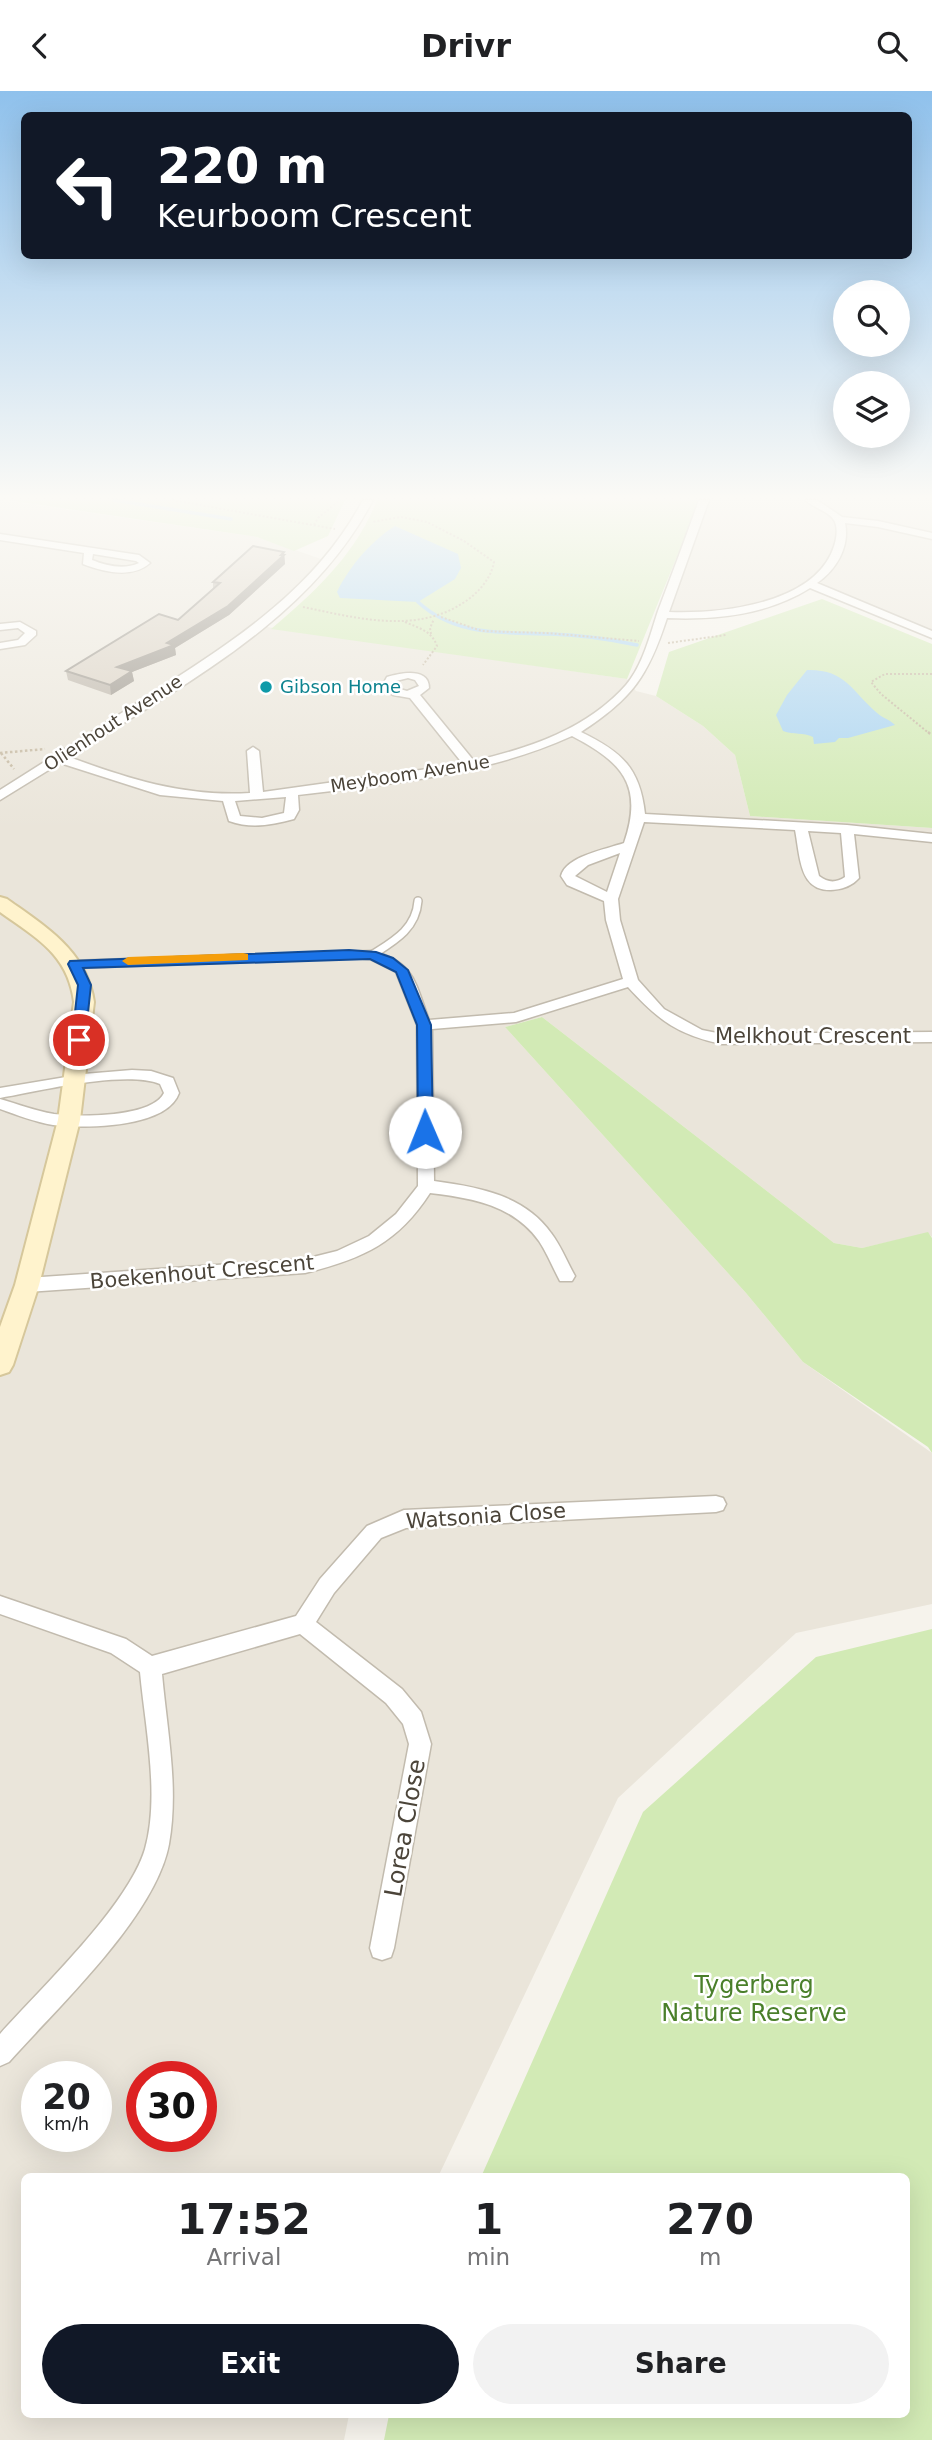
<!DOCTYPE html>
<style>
:root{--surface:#fff;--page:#f2f2f2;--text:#202124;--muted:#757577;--accent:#111827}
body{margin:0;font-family:"DejaVu Sans",sans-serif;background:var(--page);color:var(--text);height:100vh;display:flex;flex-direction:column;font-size:26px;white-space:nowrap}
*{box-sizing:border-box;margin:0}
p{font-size:23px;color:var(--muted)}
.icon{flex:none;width:38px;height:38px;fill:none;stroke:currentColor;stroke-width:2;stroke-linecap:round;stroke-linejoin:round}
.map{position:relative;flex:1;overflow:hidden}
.sheet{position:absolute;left:21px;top:2082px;width:889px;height:245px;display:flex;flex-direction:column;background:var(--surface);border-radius:10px;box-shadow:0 7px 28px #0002}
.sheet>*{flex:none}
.top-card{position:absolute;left:21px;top:21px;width:891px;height:147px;border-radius:10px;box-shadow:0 7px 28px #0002;background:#111827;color:#fff;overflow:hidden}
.fabs{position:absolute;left:833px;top:189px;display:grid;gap:14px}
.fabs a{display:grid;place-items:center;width:77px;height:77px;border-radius:50%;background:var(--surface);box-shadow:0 7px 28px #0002;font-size:35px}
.speed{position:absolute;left:21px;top:1970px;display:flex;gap:14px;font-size:35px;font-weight:700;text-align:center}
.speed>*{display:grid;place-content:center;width:91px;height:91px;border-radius:50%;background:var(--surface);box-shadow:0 7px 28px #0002;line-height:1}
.speed small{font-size:18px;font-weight:400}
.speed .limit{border:10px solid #d22;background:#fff;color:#111}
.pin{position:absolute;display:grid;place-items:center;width:60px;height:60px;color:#fff;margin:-30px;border:4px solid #fff;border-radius:50%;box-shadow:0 2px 7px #0007}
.me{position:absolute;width:77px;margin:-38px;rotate:359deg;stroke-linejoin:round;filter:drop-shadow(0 0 5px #0008)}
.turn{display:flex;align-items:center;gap:24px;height:147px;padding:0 21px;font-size:32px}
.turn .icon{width:91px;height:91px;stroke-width:2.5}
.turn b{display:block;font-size:49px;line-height:60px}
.eta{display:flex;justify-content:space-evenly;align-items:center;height:119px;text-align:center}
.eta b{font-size:42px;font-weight:800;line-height:49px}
.cta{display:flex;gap:14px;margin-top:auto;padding:14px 21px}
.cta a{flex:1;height:80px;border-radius:42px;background:var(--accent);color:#fff;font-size:28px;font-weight:800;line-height:80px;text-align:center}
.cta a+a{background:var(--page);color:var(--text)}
header{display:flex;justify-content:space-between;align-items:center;height:91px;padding:0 21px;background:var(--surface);font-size:32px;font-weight:800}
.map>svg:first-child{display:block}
.residential{fill:#eae5da;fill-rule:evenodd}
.green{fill:#d2eab5}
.water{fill:#a9d4f2}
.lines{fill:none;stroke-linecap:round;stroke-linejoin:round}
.stream{stroke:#a9d4f2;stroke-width:3.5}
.lane-casing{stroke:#c2bbae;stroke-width:10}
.street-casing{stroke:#c2bbae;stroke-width:3}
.secondary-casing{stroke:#d6c79b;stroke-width:4}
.path-far1{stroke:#c4b79f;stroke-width:2;stroke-dasharray:2 2;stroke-linecap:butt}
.path{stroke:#c4b79f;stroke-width:2.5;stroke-dasharray:2.5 2.5;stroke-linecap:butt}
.lane{stroke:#fff;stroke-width:7}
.street{fill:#fff;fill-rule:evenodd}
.secondary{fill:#fff3cd;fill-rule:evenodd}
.wall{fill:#bab2a6}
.shaded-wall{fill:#979187}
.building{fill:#d8cfc1;stroke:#979187;stroke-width:2}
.route{fill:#1a73e8;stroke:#114b97;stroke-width:2}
.slow{fill:#f59e0b}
.culture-dot{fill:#0f9aa8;stroke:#fff;stroke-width:2.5}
.labels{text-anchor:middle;stroke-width:5;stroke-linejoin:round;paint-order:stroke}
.far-culture-label{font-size:18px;fill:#0d838f;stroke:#fff;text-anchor:start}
.far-street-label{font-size:18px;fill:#4b4439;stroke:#fff}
.street-label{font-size:21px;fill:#4b4439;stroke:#fff}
.near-street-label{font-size:24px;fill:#4b4439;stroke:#fff}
.near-park-label{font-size:24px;fill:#4a7f2a;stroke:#fff}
</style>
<header><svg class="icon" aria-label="back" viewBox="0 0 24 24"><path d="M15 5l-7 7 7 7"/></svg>Drivr<svg class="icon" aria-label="search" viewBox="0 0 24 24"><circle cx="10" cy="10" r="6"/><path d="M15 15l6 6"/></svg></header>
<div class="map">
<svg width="932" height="2349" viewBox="0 0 932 2349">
<rect width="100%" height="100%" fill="#f6f3ec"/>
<path class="residential" d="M0 409 257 446 327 470 260 535 627 588 636 600 656 605 703 635 735 664 750 725 932 737V1146L928 1142 862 1157 834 1152 542 926 505 936 746 1202 803 1271 932 1362V1513L796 1542 618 1707 438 2086H24V2324H349L344 2349H0ZM37 1986H96V2046H37ZM142 1986H201V2046H142Z
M704 409H932V543L814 494 743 519 663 524Z"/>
<path class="green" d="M7 409H345L328 445 294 460 257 446Z
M377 409H700L627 588 271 538C315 501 356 463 377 409Z
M822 508 932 553V737L750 725 735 664 703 635 656 605 669 561Z
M542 926 834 1152 862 1157 928 1141 932 1147V1362L928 1356 803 1271 746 1202 505 936Z
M932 1538V2349H384L389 2324H906V2086H481L643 1721 816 1566Z"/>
<path class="water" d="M395 435 458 463 461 477 455 488 418 511 340 507 337 501C349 476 371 450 395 435Z
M807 579C845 578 851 599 876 621 882 627 889 628 895 634L848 647H839L835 651 814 653 813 646C803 641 794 644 783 640L776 624 787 604Z"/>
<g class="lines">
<path class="stream" d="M114 409 231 428
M418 511C456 546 503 541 551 543 580 544 609 548 637 554"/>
<defs>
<path id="lane" d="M372 864C394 850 416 838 418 810"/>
<path id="street" d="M363 409H373C309 531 180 595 69 666 129 688 185 706 250 702L247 660 253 656 259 660 263 701 463 673 410 607 393 604 381 597 387 586C401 582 429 576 429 597L420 604 474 670C530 657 587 638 626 594 643 574 650 544 658 520 672 483 686 446 699 409H709L669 521C718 523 807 514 831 463 835 454 839 441 835 431 830 420 813 417 805 409H817L842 426 878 430 932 442V448L878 436 845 432C850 456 836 479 817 492L932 540V547L810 497C767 524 716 529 667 527 648 585 633 607 581 641 622 661 640 677 645 723L847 734 932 743V751L854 743 859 787C848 800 819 805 808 789 799 777 798 753 795 739L644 731 618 808 620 829 638 889 664 918 702 939 722 943 932 941V951L722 953C678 944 658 929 628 896L516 931 432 938 434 1090C478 1096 524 1104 551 1142 561 1155 567 1171 575 1185L572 1190H560C553 1177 547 1162 539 1150 513 1114 472 1107 430 1102 398 1152 362 1168 305 1182L27 1201 21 1199 18 1194 21 1189 27 1187 305 1168 337 1160 369 1145 396 1123 418 1095 417 934 396 881 370 868 349 867 75 877 68 873 70 870 372 860C415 871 415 892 429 929L514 922 623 888 606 829 604 810 567 794 561 785C566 765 607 758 624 752 644 694 622 671 572 645 486 684 391 693 298 704L299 719 294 728C272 734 251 738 229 730L223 710 160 704 60 672 0 709V699C51 667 102 634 153 602 235 549 316 498 363 409ZM408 587 415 589 419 595 407 600 393 596 396 590ZM286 706 284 722 262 727 240 725 235 710ZM808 740 841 742 845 786C836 792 828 792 819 785ZM620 762 607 801 575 785 588 774Z
M0 443 139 464 150 472C132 488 104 481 83 473L84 462 0 449ZM93 463 136 470 139 472C124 479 107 475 92 469Z
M20 531 36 540V544L25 554 0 558V552L18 549 25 542 18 537 0 539V533Z
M132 979 151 980 173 987 179 1002C167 1037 85 1038 53 1034 35 1031 17 1024 0 1018V1008C18 1013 35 1020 54 1023 78 1026 152 1027 164 1002L160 993C125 979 39 1000 0 1007V997L84 983Z
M716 1405 723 1407 726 1413 723 1419 716 1421 406 1437 381 1447 334 1502 316 1531 402 1598 421 1621 431 1653 394 1857 391 1866 382 1869 373 1866 370 1857 409 1653 403 1633 386 1612 300 1543 162 1583C167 1639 179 1697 169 1753 156 1825 57 1917 9 1971L0 1975V1943C41 1897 128 1815 145 1758 160 1705 145 1635 140 1581L111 1562 0 1523V1505L126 1548 152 1565 296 1525 320 1488 367 1435 404 1419Z"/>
<path id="secondary" d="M0 806 7 808C46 836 87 860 94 911L80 1029 39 1194 13 1274 9 1281 0 1284V1236L15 1194 58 1029 74 911C68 863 36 847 0 821Z"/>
</defs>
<use href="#lane" class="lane-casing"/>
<use href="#street" class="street-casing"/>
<use href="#secondary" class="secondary-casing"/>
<path class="path-far1" d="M172 409 335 438
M314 434 318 427 340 409
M303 516C357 527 417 544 466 510 480 500 491 487 494 471L464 450 427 431 401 426 372 431
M441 526 482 540 547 542 639 550
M405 531C419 537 432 540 437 555L423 574
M431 543 430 537 434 528
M668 552 726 544
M930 643 881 603 871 591 885 583H932"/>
<path class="path" d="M928 641 932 644
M0 662 45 658
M1 662 14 678"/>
<use href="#lane" class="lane"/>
<use href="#street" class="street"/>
<use href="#secondary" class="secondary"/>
</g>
<path class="wall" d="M284 461 285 473 229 524 175 557 176 564 132 581 134 590 111 604 68 589 66 580 178 529 213 498V491Z"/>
<path class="shaded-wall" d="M284 461 285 473 229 524 175 557 176 564 132 581 134 590 111 604 110 594 117 576 167 552Z"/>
<path class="building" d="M253 455 284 461 281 464H284L228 515 167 552 174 554 117 576 132 580 110 594 66 580 159 523 178 529 220 492 213 491Z"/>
<linearGradient id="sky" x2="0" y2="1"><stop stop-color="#8fc1ec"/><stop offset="0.55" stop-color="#fbfaf6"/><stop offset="1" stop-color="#fbfaf6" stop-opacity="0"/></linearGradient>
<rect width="932" height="738" fill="url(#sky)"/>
<path class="route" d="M349 859 376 861 393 867 408 879 431 934 433 1041 430 1045 425 1046 418 1041 417 934 396 881 370 868 83 877 91 894 85 949 79 953 72 949 78 894 68 873 70 870Z"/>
<path class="slow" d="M243 862 248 863V869L128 874 122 870 128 866Z"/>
<circle class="culture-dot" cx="266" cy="596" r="7"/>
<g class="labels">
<g class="far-culture-label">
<text x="280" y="602">Gibson Home</text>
</g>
<g class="far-street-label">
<text transform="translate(113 632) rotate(-33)" y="6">Olienhout Avenue</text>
<text transform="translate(410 683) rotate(-9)" y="6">Meyboom Avenue</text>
</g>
<g class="street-label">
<text x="813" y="952">Melkhout Crescent</text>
<text transform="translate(202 1181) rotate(-5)" y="7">Boekenhout Crescent</text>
<text transform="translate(486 1425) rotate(-4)" y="7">Watsonia Close</text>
</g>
<g class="near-street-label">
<text transform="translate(405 1737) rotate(-80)" y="8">Lorea Close</text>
</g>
<g class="near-park-label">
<text x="754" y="1902">Tygerberg<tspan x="754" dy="28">Nature Reserve</tspan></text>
</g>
</g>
</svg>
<div class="fabs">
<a><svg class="icon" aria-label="search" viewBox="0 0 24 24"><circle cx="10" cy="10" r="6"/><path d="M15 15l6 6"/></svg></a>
<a><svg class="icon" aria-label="layers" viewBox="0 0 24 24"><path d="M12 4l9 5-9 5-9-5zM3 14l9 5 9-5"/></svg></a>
</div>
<div class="speed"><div>20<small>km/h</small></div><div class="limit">30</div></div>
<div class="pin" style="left:79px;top:949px;background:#d93025"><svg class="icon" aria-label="arrive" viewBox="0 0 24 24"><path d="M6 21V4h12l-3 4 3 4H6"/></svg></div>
<svg class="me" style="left:425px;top:1041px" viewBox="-20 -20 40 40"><circle r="19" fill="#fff"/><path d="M0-13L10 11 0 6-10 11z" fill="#1a73e8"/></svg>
<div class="top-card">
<div class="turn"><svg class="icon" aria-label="left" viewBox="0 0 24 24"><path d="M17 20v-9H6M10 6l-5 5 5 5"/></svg><div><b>220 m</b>Keurboom Crescent</div></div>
</div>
<section class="sheet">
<div class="eta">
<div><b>17:52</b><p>Arrival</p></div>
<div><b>1</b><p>min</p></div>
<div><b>270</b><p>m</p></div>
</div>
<div class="cta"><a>Exit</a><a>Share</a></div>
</section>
</div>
